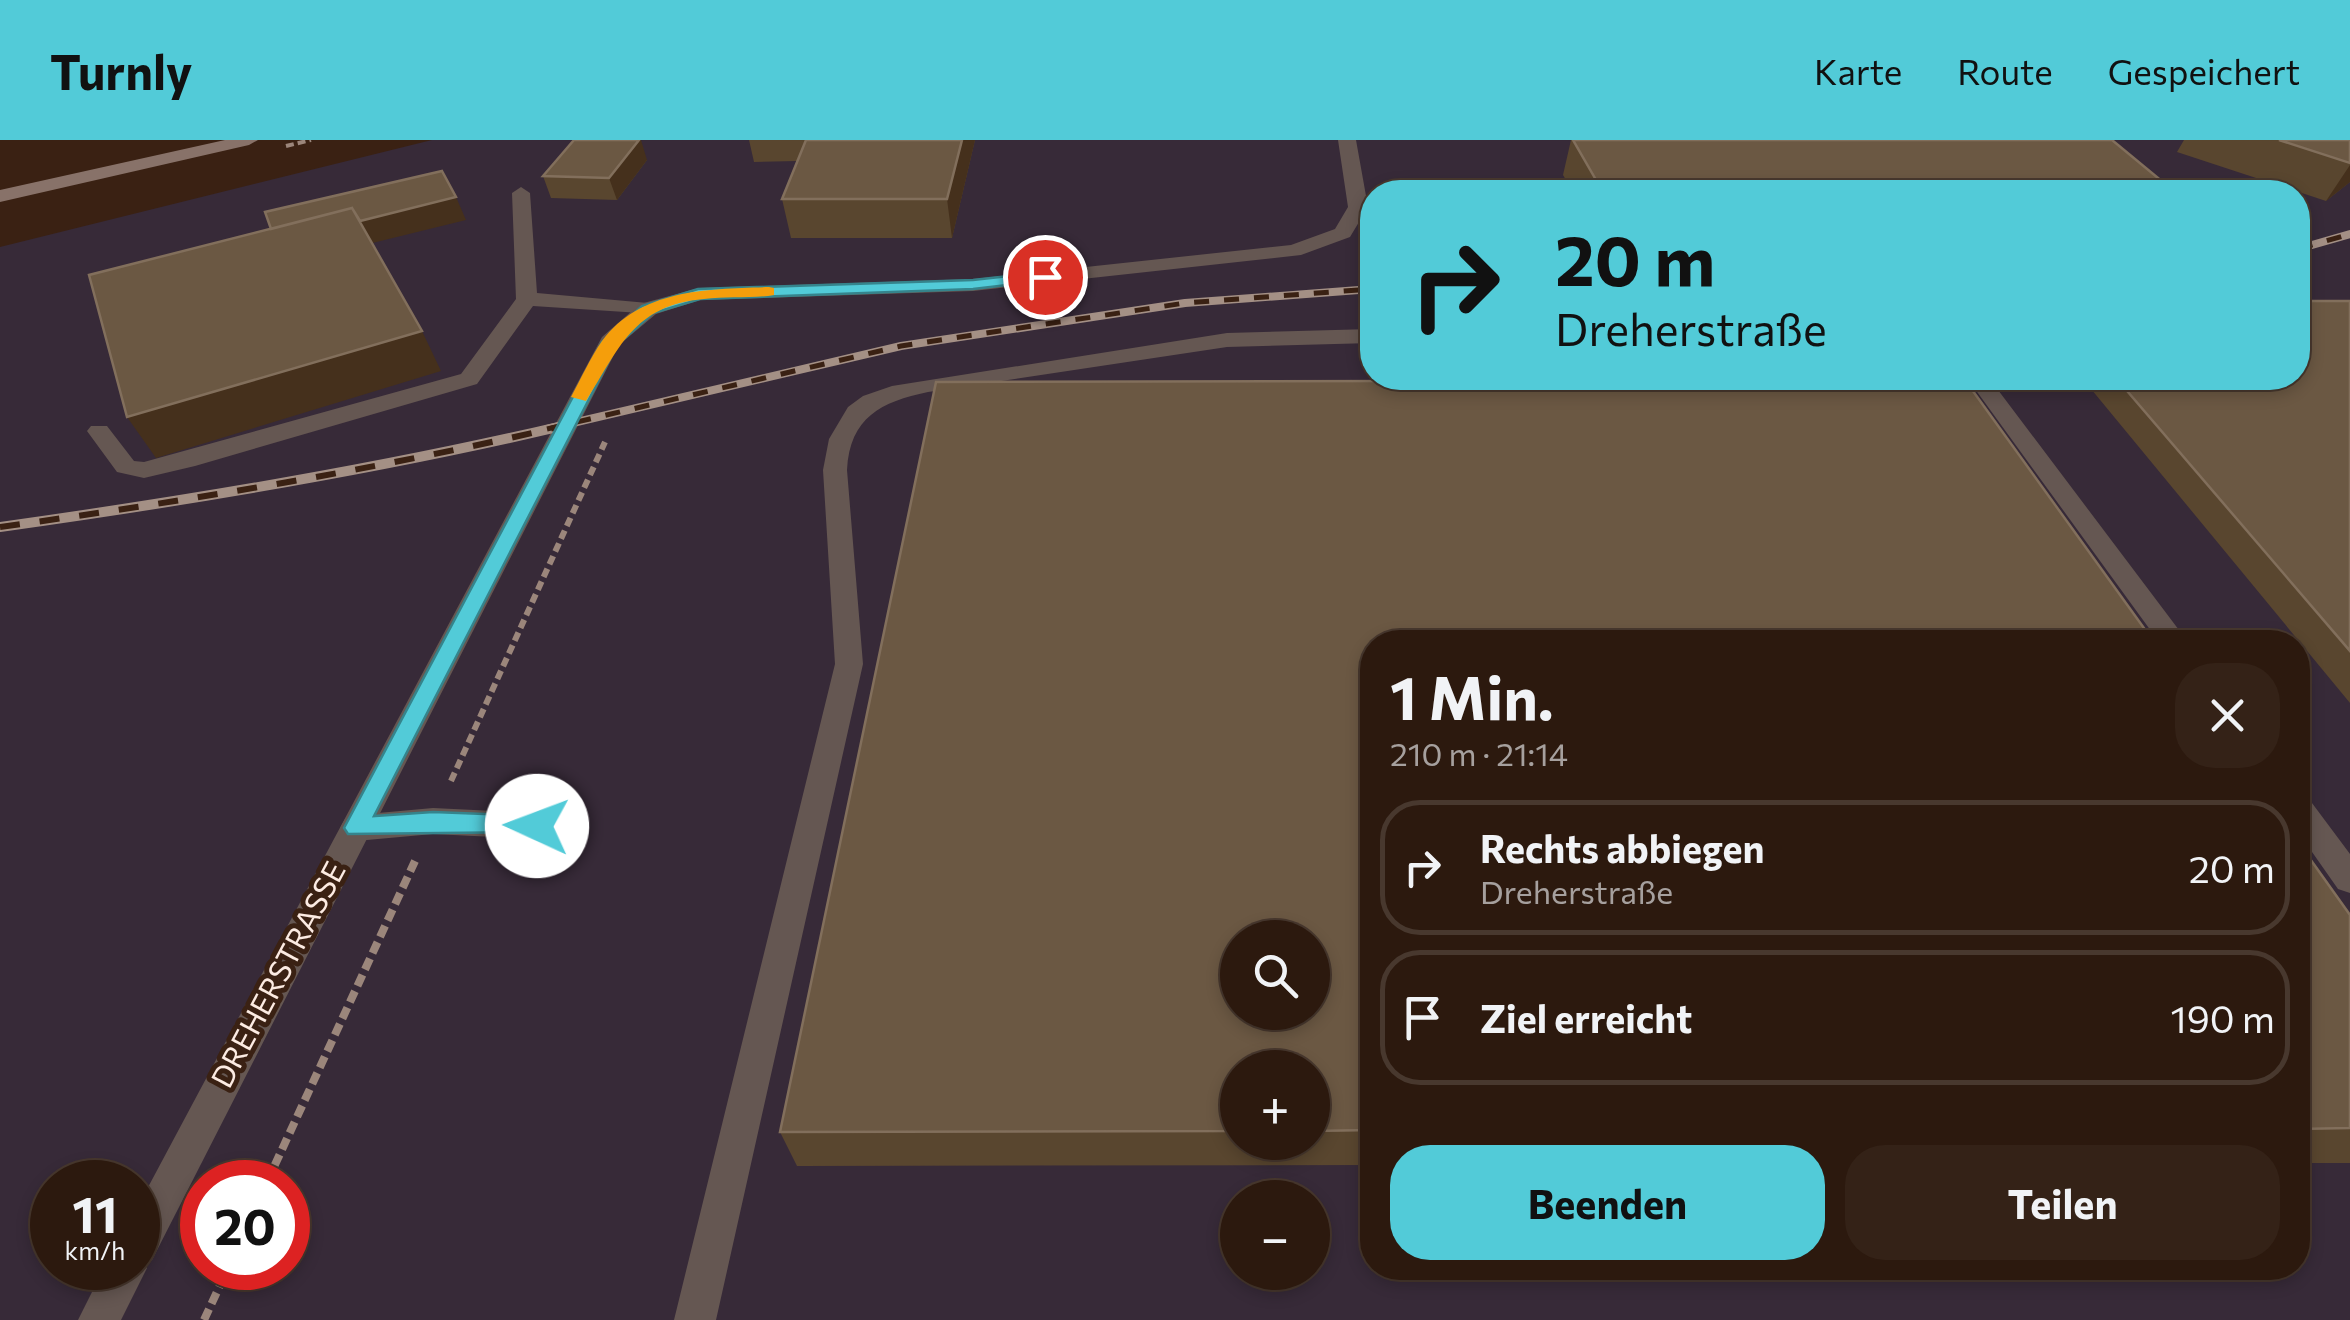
<!DOCTYPE html>
<html lang="de">
<meta charset="utf-8">
<style>
:root{--surface:#2c190e;--page:#342217;--text:#f1f3f6;--muted:#a6a09e;--line:#48382e;--accent:#52cbd8}
body{margin:0;font-family:Commissioner,sans-serif;background:var(--page);color:var(--text);height:100vh;display:flex;flex-direction:column;font-size:38px;white-space:nowrap}
*{box-sizing:border-box;margin:0}
p{font-size:32px;color:var(--muted)}
.icon{flex:none;width:55px;height:55px;fill:none;stroke:currentColor;stroke-width:2;stroke-linecap:round;stroke-linejoin:round}
.map{position:relative;flex:1;overflow:hidden}
.details{position:absolute;left:1360px;top:490px;width:950px;height:650px;display:flex;flex-direction:column;background:var(--surface);border-radius:40px;box-shadow:0 5px 15px #0003,0 0 0 2px var(--line)}
.details>*{flex:none}
.top-card{position:absolute;left:1360px;top:40px;width:950px;height:210px;border-radius:40px;box-shadow:0 5px 15px #0003,0 0 0 2px var(--line);background:#52cbd8;color:#111;overflow:hidden}
.controls{position:absolute;left:1220px;top:780px;display:grid;gap:20px}
.controls a{display:grid;place-items:center;width:110px;height:110px;border-radius:50%;background:var(--surface);box-shadow:0 5px 15px #0003,0 0 0 2px var(--line);font-size:50px}
.speed{position:absolute;left:30px;top:1020px;display:flex;gap:20px;font-size:50px;font-weight:700;text-align:center}
.speed>*{display:grid;place-content:center;width:130px;height:130px;border-radius:50%;background:var(--surface);box-shadow:0 5px 15px #0003,0 0 0 2px var(--line);line-height:1}
.speed small{font-size:25px;font-weight:400}
.speed .limit{border:15px solid #d22;background:#fff;color:#111}
.pin{position:absolute;display:grid;place-items:center;width:85px;height:85px;color:#fff;margin:-42px;border:5px solid #fff;border-radius:50%;box-shadow:0 2px 10px #0007}
.me{position:absolute;width:110px;margin:-55px;rotate:272deg;stroke-linejoin:round;filter:drop-shadow(0 0 8px #0008)}
.turn{display:flex;align-items:center;gap:35px;height:210px;padding:0 30px;font-size:45px}
.turn .icon{width:130px;height:130px;stroke-width:2.5}
.turn b{display:block;font-size:70px;line-height:85px}
.round{display:grid;place-items:center;flex:none;width:105px;height:105px;border-radius:40px;background:var(--page)}
.summary{display:flex;align-items:center;justify-content:space-between;height:170px;padding:0 30px}
h1{font-size:60px;font-weight:700;line-height:75px}
.cta{display:flex;gap:20px;margin-top:auto;padding:20px 30px}
.cta a{flex:1;height:115px;border-radius:40px;background:var(--accent);color:#111;font-size:40px;font-weight:700;line-height:115px;text-align:center}
.cta a+a{background:var(--page);color:var(--text)}
ul{padding:0;list-style:none}
li{display:flex;align-items:center;gap:30px;height:135px;margin:0 20px 15px;padding:0 10px;border:5px solid var(--line);border-radius:40px}
li div{flex:1}
li b{display:block;font-size:38px}
li em{font-style:normal}
header{display:flex;align-items:center;gap:60px;box-sizing:border-box;height:140px;padding:0 50px;background:var(--accent);color:#111}
header strong{font-size:48px}
nav{display:flex;gap:55px;margin-inline-start:auto;font-size:35px}
.map>svg:first-child{display:block}
.industrial{fill:#372a38;fill-rule:evenodd}
.lines{fill:none;stroke-linecap:round;stroke-linejoin:round}
.path-far2{stroke:#9b867b;stroke-width:4;stroke-dasharray:8 4;stroke-linecap:butt}
.path-far1{stroke:#9b867b;stroke-width:6;stroke-dasharray:9 5;stroke-linecap:butt}
.path{stroke:#9b867b;stroke-width:8;stroke-dasharray:12 6;stroke-linecap:butt}
.service{fill:#655752;fill-rule:evenodd}
.minor{fill:#655752;fill-rule:evenodd}
.secondary{fill:#887269;fill-rule:evenodd}
.rail-far1-casing{stroke:#a49085;stroke-width:8}
.rail-casing{stroke:#a49085;stroke-width:10}
.rail-far1{stroke:#3a2113;stroke-width:5;stroke-dasharray:15;stroke-linecap:butt}
.rail{stroke:#3a2113;stroke-width:6;stroke-dasharray:20;stroke-linecap:butt}
.wall{fill:#59462f;fill-rule:evenodd}
.shaded-wall{fill:#45301c}
.building{fill:#6b5843;stroke:#826f5c;stroke-width:2.5;fill-rule:evenodd}
.route{fill:#52cbd8;stroke:#35848c;stroke-width:2.5}
.slow{fill:#f59e0b}
.labels{text-anchor:middle;stroke-width:10;stroke-linejoin:round;paint-order:stroke}
.street-label{font-size:30px;fill:#fcebe2;stroke:#3a2113}
</style>
<header>
<strong>Turnly</strong>
<nav><a>Karte</a><a>Route</a><a>Gespeichert</a></nav>
</header>
<div class="map">
<svg width="2350" height="1180" viewBox="0 0 2350 1180">
<rect width="100%" height="100%" fill="#3a2113"/>
<path class="industrial" d="M432 0H2350V1180H0V107ZM1372 52H2298V238H1372ZM1372 502H2298V1128H1372ZM1238 798H1312V872H1238ZM1238 928H1312V1002H1238ZM52 1042H138V1128H52ZM202 1042H288V1128H202ZM1238 1058H1312V1132H1238Z"/>
<g class="lines">
<path class="path-far2" d="M286 6 311 0"/>
<path class="path-far1" d="M451 641 605 302"/>
<path class="path" d="M267 1042 415 721
M204 1180 228 1128"/>
<path class="service" d="M521 47 530 53 537 153 648 163 656 164 659 169 656 174 533 166 477 244 195 326 144 338 117 332 87 291 91 286H107L134 321 144 322 461 234 516 159 512 53Z
M1372 189V203L1227 207 928 252C881 262 850 277 847 330L863 524 716 1180H674L835 524 823 330 829 299 848 267 863 256 892 246 1227 193Z
M1967 238H1989L2188 502H2159Z
M2298 656 2309 659 2350 714V753L2338 749 2298 692Z
M433 668 537 673 548 677 553 686 548 695 537 699 433 694 356 701 345 697 340 688 345 679 356 675Z"/>
<path class="minor" d="M1338 0H1356L1368 67 1350 97 1301 115 973 151 700 160 656 174 619 205 152 1120 145 1124 147 1128 121 1180H78L104 1128H138V1066L602 197 640 164 699 148 973 139 1291 105 1335 89 1348 67Z"/>
<path class="secondary" d="M225 0H258L249 5 0 62V50Z"/>
<defs>
<path id="rail-far1" d="M2298 109 2350 94
M547 289 901 206 1185 163 1372 149"/>
<path id="rail" d="M0 387C187 361 374 330 558 287"/>
</defs>
<use href="#rail-far1" class="rail-far1-casing"/>
<use href="#rail" class="rail-casing"/>
<use href="#rail-far1" class="rail-far1"/>
<use href="#rail" class="rail"/>
</g>
<path class="wall" d="M749 0H975L952 98H791L782 59 797 21 754 22Z
M1571 0H2112L2175 52H1573L1563 35Z
M2184 0H2350V42L2326 61 2177 12Z
M647 20 617 60 551 58 543 36Z
M2350 161V563L2082 238H2298Z
M1372 502V1025L797 1026 780 992ZM1238 928H1312V1002H1238Z
M2298 702 2350 775V1023H2298Z"/>
<path class="shaded-wall" d="M639 0H641L647 20 617 60 609 38Z
M962 0H975L952 98 947 59Z
M2350 25V42L2326 61Z
M456 57 466 80 287 124 275 101Z
M422 191 441 231 156 318 127 277Z"/>
<path class="building" d="M574 0H639L609 38 543 36Z
M806 0H962L947 59H782Z
M1573 0H2112L2175 52H1603Z
M2279 0H2350V23Z
M442 31 456 57 360 81 352 68 271 89 265 72Z
M352 68 422 191 127 277 89 135Z
M2298 161H2350V511L2116 238H2298Z
M1965 240 2154 502H1372V990L1312 991V928H1238V991L780 992 936 242ZM1238 798H1312V872H1238Z
M2298 702 2350 775V988L2298 989Z"/>
<path class="route" d="M1045 132 1053 137 1051 140 973 149 700 159 653 173 617 205 374 676 433 672 537 676 546 679 549 686 546 692 348 694 344 688 602 202 642 166 698 149 973 140Z"/>
<path class="slow" d="M769 147 774 148V155C751 159 727 156 704 159 633 165 619 209 586 261L571 257C581 239 590 218 602 201 641 148 710 149 769 147Z"/>
<g class="labels">
<g class="street-label">
<text transform="translate(279 835) rotate(-62)" y="10">DREHERSTRASSE</text>
</g>
</g>
</svg>
<div class="controls">
<a><svg class="icon" aria-label="search" viewBox="0 0 24 24"><circle cx="10" cy="10" r="6"/><path d="M15 15l6 6"/></svg></a>
<a>+</a>
<a>−</a>
</div>
<div class="speed"><div>11<small>km/h</small></div><div class="limit">20</div></div>
<div class="pin" style="left:1045px;top:137px;background:#d93025"><svg class="icon" aria-label="arrive" viewBox="0 0 24 24"><path d="M6 21V4h12l-3 4 3 4H6"/></svg></div>
<svg class="me" style="left:537px;top:686px" viewBox="-20 -20 40 40"><circle r="19" fill="#fff"/><path d="M0-13L10 11 0 6-10 11z" fill="#52cbd8"/></svg>
<div class="top-card">
<div class="turn"><svg class="icon" aria-label="right" viewBox="0 0 24 24"><path d="M7 20v-9h11M14 6l5 5-5 5"/></svg><div><b>20 m</b>Dreherstraße</div></div>
</div>
<section class="details">
<div class="summary"><div><h1>1 Min.</h1><p>210 m · 21:14</p></div><a class="round"><svg class="icon" aria-label="close" viewBox="0 0 24 24"><path d="M6 6l12 12M18 6L6 18"/></svg></a></div>
<ul>
<li><svg class="icon" aria-label="right" viewBox="0 0 24 24"><path d="M7 20v-9h11M14 6l5 5-5 5"/></svg><div><b>Rechts abbiegen</b><p>Dreherstraße</p></div><em>20 m</em></li>
<li><svg class="icon" aria-label="arrive" viewBox="0 0 24 24"><path d="M6 21V4h12l-3 4 3 4H6"/></svg><div><b>Ziel erreicht</b></div><em>190 m</em></li>
</ul>
<div class="cta"><a>Beenden</a><a>Teilen</a></div>
</section>
</div>
